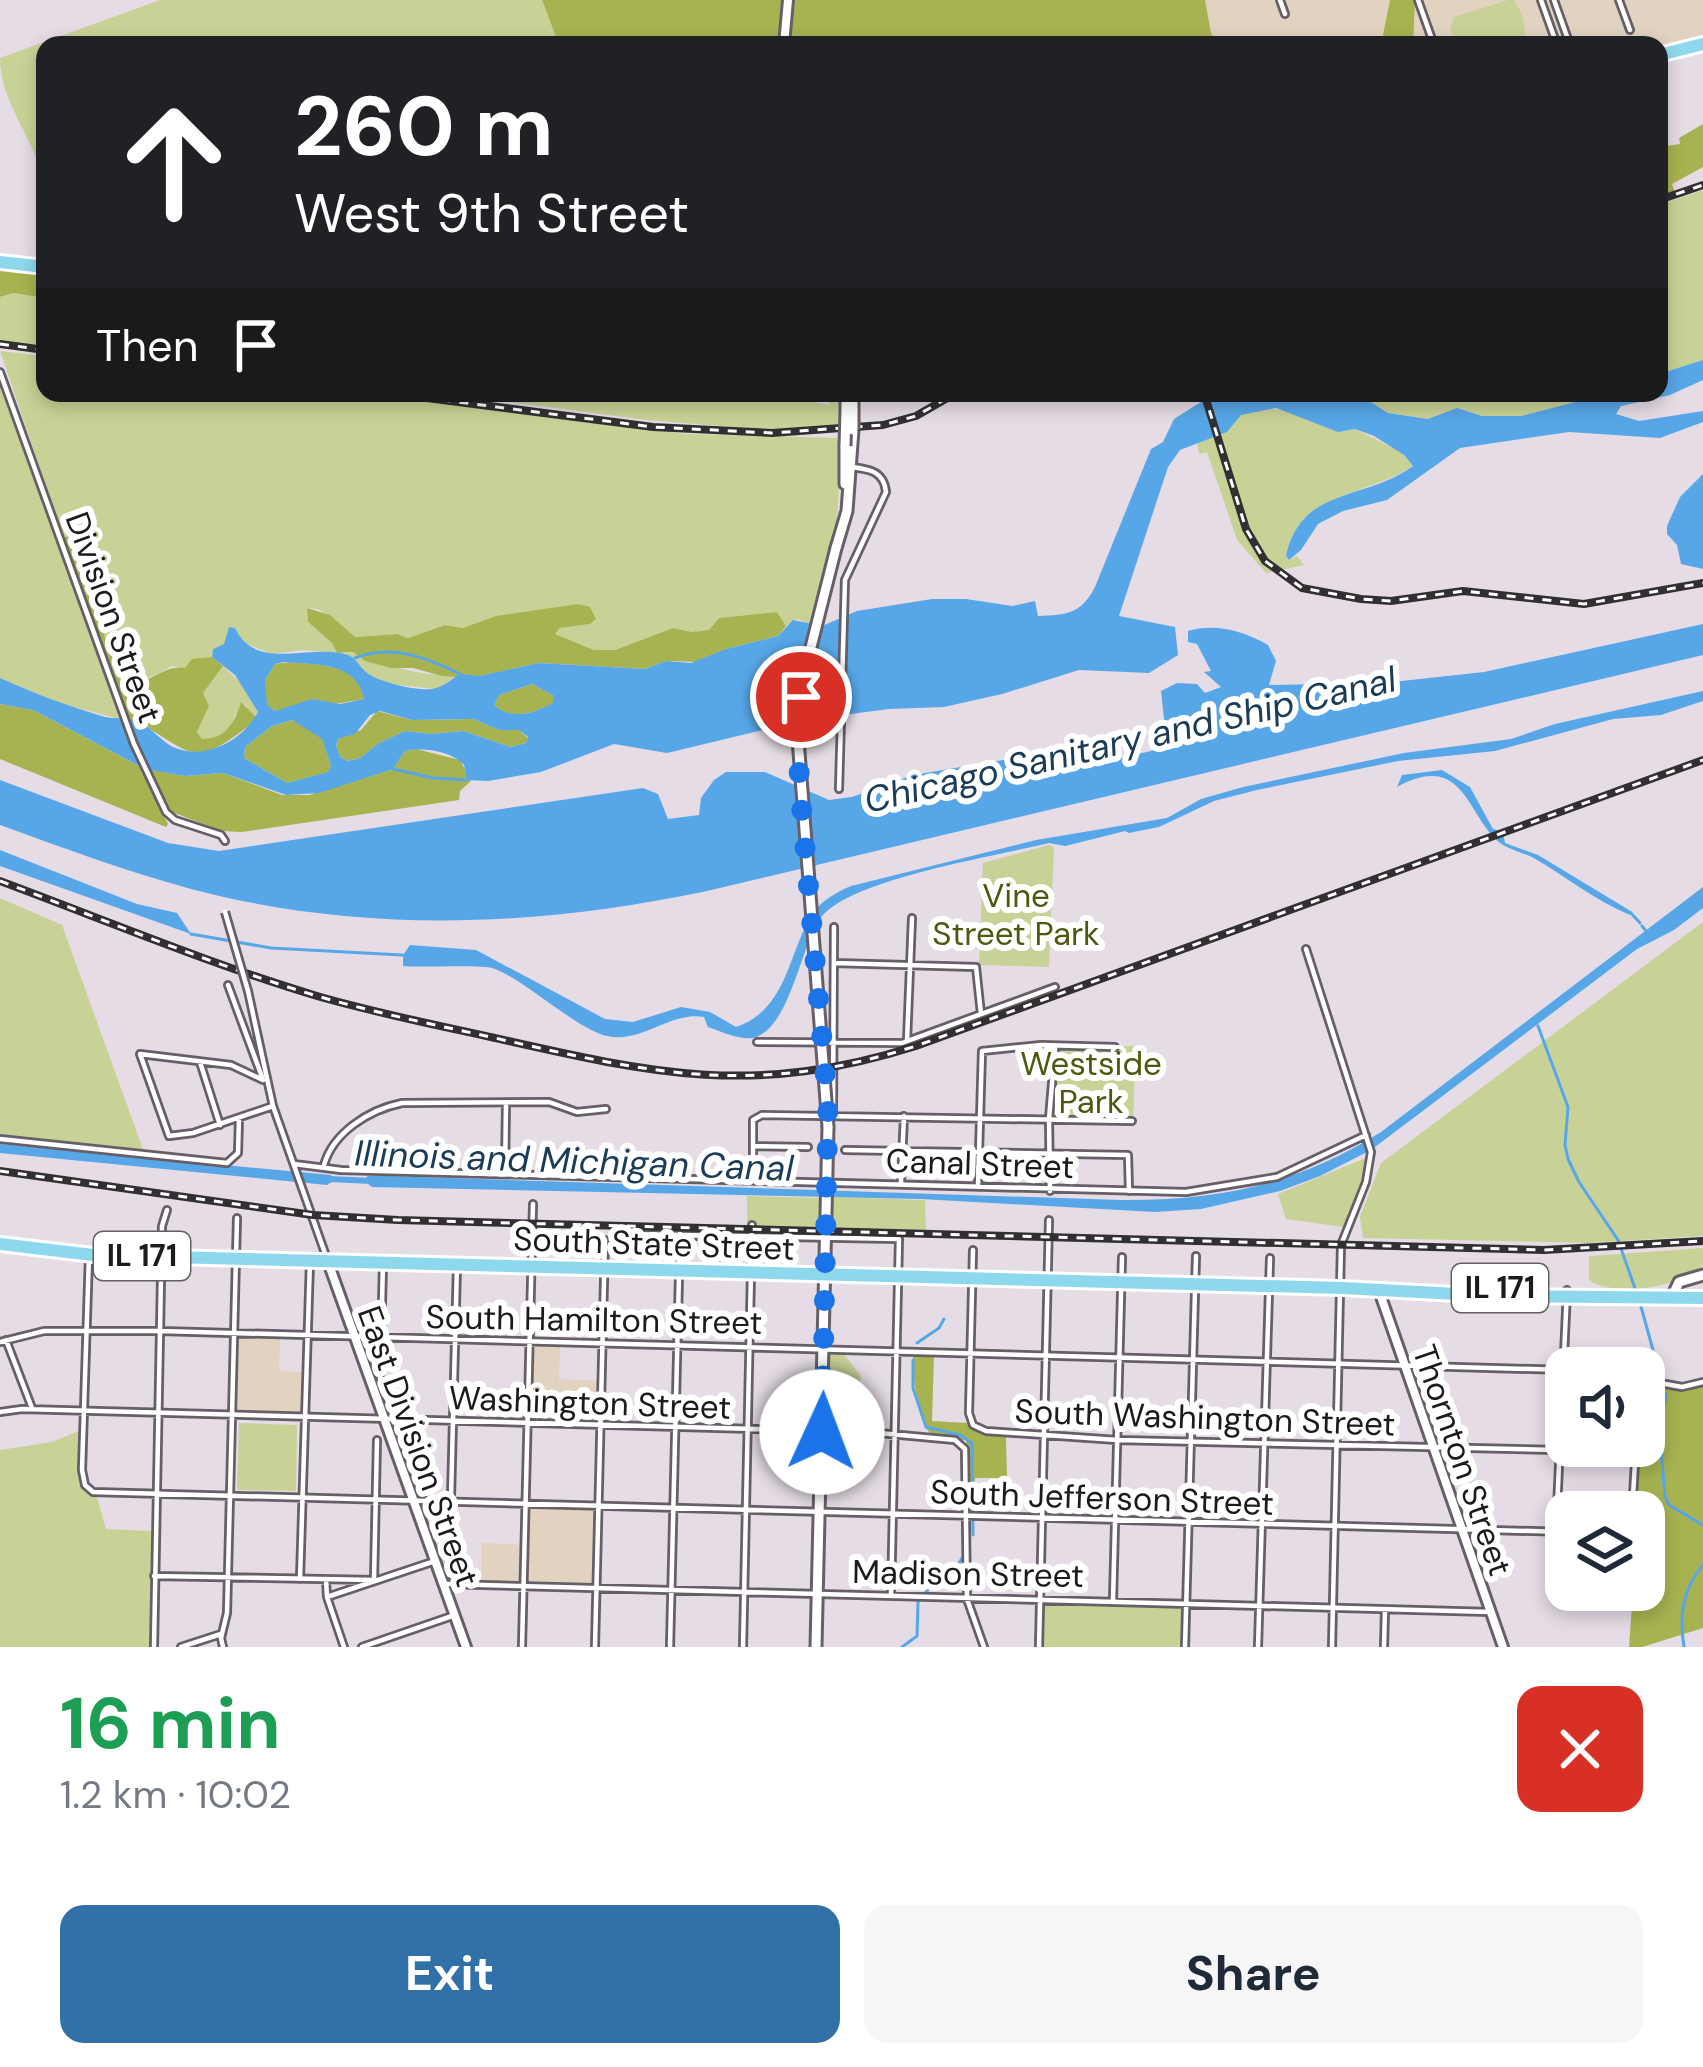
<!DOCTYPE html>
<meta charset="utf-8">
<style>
:root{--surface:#fff;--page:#f6f6f7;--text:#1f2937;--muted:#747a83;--accent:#3171a8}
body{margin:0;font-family:"DM Sans",sans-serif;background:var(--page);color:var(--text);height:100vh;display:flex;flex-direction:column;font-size:45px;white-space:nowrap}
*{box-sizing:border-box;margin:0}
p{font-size:39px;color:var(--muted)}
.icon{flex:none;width:66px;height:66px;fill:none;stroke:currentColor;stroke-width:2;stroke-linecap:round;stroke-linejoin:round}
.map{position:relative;height:1647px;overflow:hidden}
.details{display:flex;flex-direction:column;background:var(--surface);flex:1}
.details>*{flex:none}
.top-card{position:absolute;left:36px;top:36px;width:1632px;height:366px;border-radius:24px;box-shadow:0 6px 18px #0003;background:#202124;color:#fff;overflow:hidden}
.buttons{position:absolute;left:1545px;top:1347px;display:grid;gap:24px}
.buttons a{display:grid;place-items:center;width:120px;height:120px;border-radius:24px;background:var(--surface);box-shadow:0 6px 18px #0003;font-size:60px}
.pin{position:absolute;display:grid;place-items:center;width:102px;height:102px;color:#fff;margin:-51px;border:6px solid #fff;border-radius:50%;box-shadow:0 3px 12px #0007}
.me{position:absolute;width:132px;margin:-66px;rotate:2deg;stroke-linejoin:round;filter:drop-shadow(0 0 9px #0008)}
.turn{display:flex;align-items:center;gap:42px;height:252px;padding:0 60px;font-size:54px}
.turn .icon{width:156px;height:156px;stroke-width:2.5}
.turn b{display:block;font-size:84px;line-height:102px}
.then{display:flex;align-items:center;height:114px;padding:0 60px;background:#0003;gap:24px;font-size:45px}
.round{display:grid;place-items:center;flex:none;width:126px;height:126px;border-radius:24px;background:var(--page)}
.headline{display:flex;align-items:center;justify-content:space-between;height:204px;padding:0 60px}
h1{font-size:72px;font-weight:700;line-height:90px;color:#1e9e55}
.primary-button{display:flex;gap:24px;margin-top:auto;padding:24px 60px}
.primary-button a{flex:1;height:138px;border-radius:24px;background:var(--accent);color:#fff;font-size:48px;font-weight:700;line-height:138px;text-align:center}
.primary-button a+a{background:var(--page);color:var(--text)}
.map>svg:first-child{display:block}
.education{fill:#e1d3c0}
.green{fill:#c9d296}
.forest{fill:#a7b351}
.water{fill:#57a7e8;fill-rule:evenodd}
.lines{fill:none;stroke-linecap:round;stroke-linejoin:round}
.stream{stroke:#57a7e8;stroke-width:3}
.canal{stroke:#57a7e8;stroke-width:6}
.minor-casing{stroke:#675f67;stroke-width:10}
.tertiary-casing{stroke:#675f67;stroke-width:14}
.secondary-casing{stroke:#675f67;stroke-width:15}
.primary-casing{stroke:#fff;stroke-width:18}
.minor{stroke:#fff;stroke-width:4.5}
.tertiary{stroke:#fff;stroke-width:8}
.secondary{stroke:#fff;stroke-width:9}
.primary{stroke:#8ed8ee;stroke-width:12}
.rail-casing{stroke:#322f32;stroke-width:8}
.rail{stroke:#fff;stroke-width:3;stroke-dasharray:9;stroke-linecap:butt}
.minor-bridge-casing{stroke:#675f67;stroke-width:10;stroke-linecap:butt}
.secondary-bridge-casing{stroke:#675f67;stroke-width:15;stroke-linecap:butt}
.minor-bridge{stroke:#fff;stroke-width:4.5}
.secondary-bridge{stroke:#fff;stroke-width:9}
.route{stroke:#1a73e8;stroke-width:21;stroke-dasharray:0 37.8}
.labels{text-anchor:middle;stroke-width:12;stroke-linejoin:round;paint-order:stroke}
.shield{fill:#fff;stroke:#615f61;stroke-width:3}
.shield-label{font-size:30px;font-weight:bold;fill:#1d1a1d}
.street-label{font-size:33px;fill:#1d1a1d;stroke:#fff}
.park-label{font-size:33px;fill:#50570e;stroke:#fff}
.water-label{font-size:36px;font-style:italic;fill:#1a3c57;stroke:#fff}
</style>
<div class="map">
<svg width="1703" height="1647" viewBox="0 0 1703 1647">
<rect width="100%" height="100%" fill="#e5dce5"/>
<path class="education" d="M799 0H1703V36L1659 47 794 45Z
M236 1335 280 1337 279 1371 303 1372 302 1415 234 1413Z
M531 1344 560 1345 559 1379 599 1381 598 1423 529 1422Z
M528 1507 595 1509 593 1584 481 1582 482 1543 527 1545Z"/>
<path class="green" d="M160 0H542L559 45H45V193C41 144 0 107 0 58Z
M1508 0H1514C1524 15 1527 28 1523 45H1457L1450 28 1454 17Z
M1703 190V360L1659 374V205Z
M13 293 45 298V347L0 341V297Z
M0 351 45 356V393H354L687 434 842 438 837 523 811 625 797 619 786 626 777 612 719 618 709 630 692 632 673 628 615 650H594L555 634 560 628 590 624 496 616 477 625 463 628 445 625 408 638 397 634 355 637C339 627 328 607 307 608L308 622 332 643 337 653 303 650 272 654 241 642 235 628 224 645 213 649 212 657 185 669 173 666 130 687 121 685 69 537 64 538Z
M0 381 120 719 46 700 0 678Z
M442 393H765L829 405 831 393H841L842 429 766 430 646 420Z
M1409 393H1610L1521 416H1482L1458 408 1428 419 1388 413 1369 401 1375 397Z
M1261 408 1282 410 1338 432 1355 429 1401 452 1413 466C1368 496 1297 492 1286 557L1289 560 1297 556 1304 565 1266 573 1237 540 1207 452 1199 454 1197 442 1227 432 1240 415Z
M353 652C386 666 424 678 460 674L436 689 388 684 370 675 345 654Z
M223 666 241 683 258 712 256 717 248 713 246 704 234 716 233 726 213 739H202L197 732 209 706 203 693Z
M1049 845 1054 847 1049 967 979 965 983 863Z
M0 898 62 925 144 1152 0 1134Z
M1703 922V1236L1590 1243 1363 1238 1360 1217 1381 1163Z
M1136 1046 1133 1119 1047 1116 1052 1047Z
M1368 1157 1362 1184 1343 1227 1286 1219 1278 1194Z
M747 1196 823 1198V1230L747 1228Z
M833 1197 925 1200 926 1233 832 1230Z
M1703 1248V1265C1683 1287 1613 1298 1589 1280V1256Z
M828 1352H842L861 1376 857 1397 860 1403 842 1429H826Z
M239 1423 297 1425 296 1491 237 1490Z
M81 1430 80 1481 96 1494 106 1529 153 1531 151 1647H0V1450L52 1442Z
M1044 1601 1180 1605 1183 1613V1647H1041Z"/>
<path class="forest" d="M542 0H1205L1211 33 1217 45H706L699 37 674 45H559Z
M1390 0H1415L1413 45H1381Z
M1703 124V167L1672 184 1675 193 1669 194 1666 187H1659V147L1680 144 1679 138Z
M0 268 45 274V298L13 293 0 297Z
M68 536 122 684C145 689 162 664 185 668L192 659 212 657 223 666 203 693 209 706 197 732 202 739C226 739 235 722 241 702L256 717 253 722C184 780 188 741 127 719L64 538Z
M578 604 590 607 596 619 590 624 560 628 555 634 594 650H615L673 628 692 632 709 630 719 618 777 612 786 626 778 636 726 649 699 662 666 661 645 669 540 663 470 678 442 676 413 668H391L365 661 353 652 337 653 332 643 308 622 307 608 330 615 355 637 397 634 408 638 445 625 463 628 496 616Z
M290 662C318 665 359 663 364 699L335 704 312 699 277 712 266 705 265 680 275 664Z
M532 684 554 696V703C534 713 511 721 494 705L499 695Z
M0 704 33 710 139 766 168 824 166 827 0 759Z
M377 711 412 720 473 719 499 730H519L528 738 526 743 511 747 463 731 431 734 405 731 379 743 360 758 348 761 340 757 336 746 339 738 361 730Z
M292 720 322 738 331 766 329 772 287 783 244 758 245 747 272 726Z
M416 749 460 760 471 781 460 791 459 800 242 832 221 831 167 810 148 769 185 776 223 773 282 795H309L393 769 405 751Z
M913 1355H934L932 1421 968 1423 984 1434 1006 1437 1007 1478H975V1514H967L966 1440C957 1439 944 1440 936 1437 917 1431 913 1375 913 1355Z
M1644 1382 1674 1387 1703 1383V1628L1642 1647H1629L1633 1590H1644V1512H1634L1637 1446H1644Z"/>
<path class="water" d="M1703 360V380L1670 395 1621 406 1616 414 1639 421 1703 411V422L1660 438 1569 432 1460 448 1387 500 1343 511 1318 524 1301 550 1289 560 1286 556C1301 486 1366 501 1413 466L1404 455 1374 436 1355 429 1338 432 1276 408 1241 415 1227 432 1180 450 1168 467 1119 616 1175 627 1178 655 1149 673 1079 670 1002 694 944 707 889 709 805 720 667 753 614 744 541 772 488 781 467 780 464 765C451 751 424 747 405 751L393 769 319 793 286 795 223 773 185 776 145 769 33 710 0 704V678C35 694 68 706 105 717 114 719 123 717 133 720 147 723 158 738 171 746 202 762 242 742 258 712L235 675 212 657 213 649 224 644 229 627 235 628C256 672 307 644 345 654 356 657 358 665 366 672 377 682 422 693 436 688 444 686 453 678 460 674L479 676 539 663 645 669 666 661 691 663 726 649 778 636 793 620 822 626 857 611 932 599H966L1012 606 1035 601 1038 616C1067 615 1081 614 1095 587L1151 449 1163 442 1174 419 1215 393H1296L1309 401 1350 400 1346 393H1409L1375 397 1369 401 1388 413 1428 419 1457 408 1482 416H1521L1610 393H1659V374ZM284 662C314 665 357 661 364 699L340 704 312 699 275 711 267 705 265 680 275 664ZM532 684 554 696 553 703C534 713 512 721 494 705L499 695ZM380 711 412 720 473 719 499 730H519L528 737 526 743 511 747 463 731 431 734 405 731 379 743 360 758 348 761 340 757 336 745 339 738 355 734 370 715ZM292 720 322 739 331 766 328 772 287 783 244 758 245 747 272 726Z
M1703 474V569L1681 564 1677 545 1667 534V526L1680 497Z
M1703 624V655L707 891C536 927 362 934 191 889 126 871 63 848 0 825V780L168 843 219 851 643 788 658 794 668 819 699 815 701 798 714 780 726 772H765L829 800 852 797 913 775 1027 756 1065 753 1097 764 1167 747 1161 691 1177 683 1197 684 1205 693 1221 687 1204 672 1211 671 1197 644 1188 642V631C1216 623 1243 631 1268 645L1276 661 1269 685 1325 684 1328 689 1484 672Z
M1703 691V701L1661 715 1613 719 1495 751 1398 761 1257 790 1214 801 1159 827 1129 833 1125 831 1065 846 1049 843C996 856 856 878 823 915 801 940 791 1031 752 1038 739 1040 720 1031 708 1027L704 1017C670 1011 642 1044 607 1036 578 1030 526 981 495 969 484 964 423 968 403 966V955L410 945 476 950 605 1019 633 1022 681 1007 710 1012 736 1027C784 1011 788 960 808 921 816 904 834 893 851 886L1036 840 1167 818 1201 799 1243 787 1404 753 1511 739 1555 724Z
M1442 770 1470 787 1493 829 1503 832 1505 843 1538 855 1629 910 1630 915C1596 901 1565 876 1532 857 1523 853 1514 851 1505 846 1467 824 1468 748 1397 787L1402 775Z
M0 850 137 904 177 913 191 934 0 866Z
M1703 887V908L1674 930 1637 949 1371 1150 1320 1176 1280 1191 1201 1209 1155 1212 921 1199 372 1187 363 1180 368 1176H388L1120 1200C1218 1201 1296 1185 1381 1132Z
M0 1144 331 1175 335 1180 327 1185 0 1153Z"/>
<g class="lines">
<path class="stream" d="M355 658C391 644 426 657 460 674
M393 769 433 778 467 780
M1630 912 1640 923
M1642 926 1646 931
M191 934 271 948 402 955
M1538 1026 1568 1107 1565 1145 1568 1159 1579 1182 1618 1240 1637 1294
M1640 1303 1666 1397 1656 1433 1661 1449 1665 1496 1669 1505 1703 1525
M917 1343 939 1328 944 1319
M913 1360V1388L926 1427 960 1435 972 1443 973 1535
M902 1647 917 1636 918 1602 943 1571 959 1563 964 1555
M1684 1647C1679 1616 1682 1590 1703 1565"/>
<path class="canal" d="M330 1179 371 1181"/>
<defs>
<path id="minor" d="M1280 0 1285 14
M1418 0 1434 45
M1541 0 1557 45
M1554 0 1570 45
M1619 0 1630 30
M0 372 134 744 166 812 175 820 221 835 225 841
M839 789 845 580 886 492C884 471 869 469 851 467
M1306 949 1371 1152 1366 1182 1341 1245 1332 1647
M834 963 976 967 981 1014
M228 985 262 1077
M248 991 273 1106 326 1256
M907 1041 912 918
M757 1042 902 1043 1055 987
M200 1062 220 1125
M263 1080 231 1065 140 1054 169 1136 193 1133 273 1106
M833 1113 834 927
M0 1139 227 1163 238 1153 239 1118
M753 1146 808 1147
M845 1150 1128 1155 1129 1191
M294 1164 341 1170 1186 1192 1277 1177 1366 1135
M324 1165C333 1133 368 1110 402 1103L549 1102 577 1112 606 1109
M505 1174 506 1103
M753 1180V1120L762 1115 1132 1121
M901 1182 904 1116
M978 1186 982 1051 1041 1045 1115 1047
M1050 1191 1049 1119 1055 1048
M626 1234 899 1239 891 1596
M973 1250 969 1413 973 1425 986 1431 1117 1440 1558 1450
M89 1255 82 1470 85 1485 93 1492 1566 1532
M6 1340 32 1408
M0 1342 44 1331H161L1566 1370
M1644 1380 1682 1387 1703 1382
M380 1385 383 1263
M0 1412 22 1409 868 1432 955 1440 965 1449 967 1599 984 1647
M1558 1447H1600
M1632 1512 1636 1446
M1556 1531 1567 1290
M449 1575 457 1265
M154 1576 374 1580 377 1440
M300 1579 310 1261
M326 1580 327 1597 344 1647
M447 1584 1490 1612
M327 1597 435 1561
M1113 1600 1122 1257
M154 1647 162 1226 167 1210
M181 1647 221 1634
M223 1647 221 1638 227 1613 237 1218
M362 1647 455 1615
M522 1647 533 1204
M595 1647 605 1240
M670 1647 680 1234
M743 1647 752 1225
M1039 1647 1049 1220
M1185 1647 1196 1256
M1258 1647 1270 1258
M1384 1647 1385 1610"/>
<path id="tertiary" d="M784 45 788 0
M328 1262 466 1647
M1379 1291 1503 1647"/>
<path id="secondary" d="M853 410V393
M846 411V393
M845 484V446
M836 548 847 511 853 430
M1672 1297 1679 1282 1703 1275
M816 1647 828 1127"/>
<path id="primary" d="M1659 55 1703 44
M0 262 45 267
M0 1244 93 1255 1342 1288 1495 1296 1703 1298"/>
</defs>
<use href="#minor" class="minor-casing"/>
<use href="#tertiary" class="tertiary-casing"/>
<use href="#secondary" class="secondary-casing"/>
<use href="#primary" class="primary-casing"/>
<use href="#minor" class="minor"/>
<use href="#tertiary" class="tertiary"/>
<use href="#secondary" class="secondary"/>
<use href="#primary" class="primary"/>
<defs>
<path id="rail" d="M1659 200 1703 185
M0 344 45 350
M388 393 653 427 772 433 883 425 916 416 956 393
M1204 393 1246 529 1265 561 1302 588 1361 599 1391 601 1463 591 1584 604 1703 583
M0 881C105 920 210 964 317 996 376 1013 436 1025 495 1038 654 1074 755 1097 916 1046L1703 760
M0 1171 313 1215 398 1220 1544 1250 1703 1241"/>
</defs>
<use href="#rail" class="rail-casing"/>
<use href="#rail" class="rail"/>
<defs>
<path id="minor-bridge" d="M225 912 248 991"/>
<path id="secondary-bridge" d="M853 410V430
M845 446 846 411
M828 1127 797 726 805 671 836 548"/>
</defs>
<use href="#minor-bridge" class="minor-bridge-casing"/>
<use href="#secondary-bridge" class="secondary-bridge-casing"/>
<use href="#minor-bridge" class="minor-bridge"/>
<use href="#secondary-bridge" class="secondary-bridge"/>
</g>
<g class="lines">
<path class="route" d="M801 697 799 779 828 1106 822 1432"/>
</g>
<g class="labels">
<g class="shield">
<rect x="94" y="1232" width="96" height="48" rx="9"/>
<rect x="1452" y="1264" width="96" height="48" rx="9"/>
</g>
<g class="shield-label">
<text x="142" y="1266">IL 171</text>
<text x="1500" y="1298">IL 171</text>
</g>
<g class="street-label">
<text transform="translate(114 617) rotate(70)" y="12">Division Street</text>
<text transform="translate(980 1163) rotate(2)" y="12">Canal Street</text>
<text transform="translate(654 1243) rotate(2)" y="12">South State Street</text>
<text transform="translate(594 1319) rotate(1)" y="12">South Hamilton Street</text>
<text transform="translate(590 1402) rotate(2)" y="12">Washington Street</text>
<text transform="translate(1205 1417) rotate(2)" y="12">South Washington Street</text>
<text transform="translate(419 1446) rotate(70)" y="12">East Division Street</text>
<text transform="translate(1463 1460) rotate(71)" y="12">Thornton Street</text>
<text transform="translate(1102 1497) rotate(2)" y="12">South Jefferson Street</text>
<text transform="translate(968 1573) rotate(1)" y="12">Madison Street</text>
</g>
<g class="park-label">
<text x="1016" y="907">Vine<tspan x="1016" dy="38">Street Park</tspan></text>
<text x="1091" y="1075">Westside<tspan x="1091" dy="38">Park</tspan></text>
</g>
<g class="water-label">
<text transform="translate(1130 739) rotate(-13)" y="13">Chicago Sanitary and Ship Canal</text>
<text transform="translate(574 1160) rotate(2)" y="13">Illinois and Michigan Canal</text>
</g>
</g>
</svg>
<div class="buttons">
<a><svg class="icon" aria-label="sound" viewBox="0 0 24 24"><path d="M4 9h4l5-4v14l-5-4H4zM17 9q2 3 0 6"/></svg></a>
<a><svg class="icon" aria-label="layers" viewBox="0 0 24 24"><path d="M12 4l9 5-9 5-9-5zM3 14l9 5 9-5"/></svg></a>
</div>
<div class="pin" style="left:801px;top:697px;background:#d93025"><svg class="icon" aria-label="arrive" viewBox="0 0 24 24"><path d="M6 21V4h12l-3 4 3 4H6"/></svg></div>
<svg class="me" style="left:822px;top:1432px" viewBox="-20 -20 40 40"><circle r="19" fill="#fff"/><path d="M0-13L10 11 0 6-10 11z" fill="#1a73e8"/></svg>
<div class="top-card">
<div class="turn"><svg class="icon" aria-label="ahead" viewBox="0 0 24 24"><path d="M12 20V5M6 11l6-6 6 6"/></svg><div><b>260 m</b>West 9th Street</div></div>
<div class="then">Then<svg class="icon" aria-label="arrive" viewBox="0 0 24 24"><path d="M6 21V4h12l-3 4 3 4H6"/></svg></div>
</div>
</div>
<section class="details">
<div class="headline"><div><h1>16 min</h1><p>1.2 km · 10:02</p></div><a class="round" style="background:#d93025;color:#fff"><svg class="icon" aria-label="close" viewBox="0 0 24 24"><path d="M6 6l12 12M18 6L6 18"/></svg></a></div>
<div class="primary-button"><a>Exit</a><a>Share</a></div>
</section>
